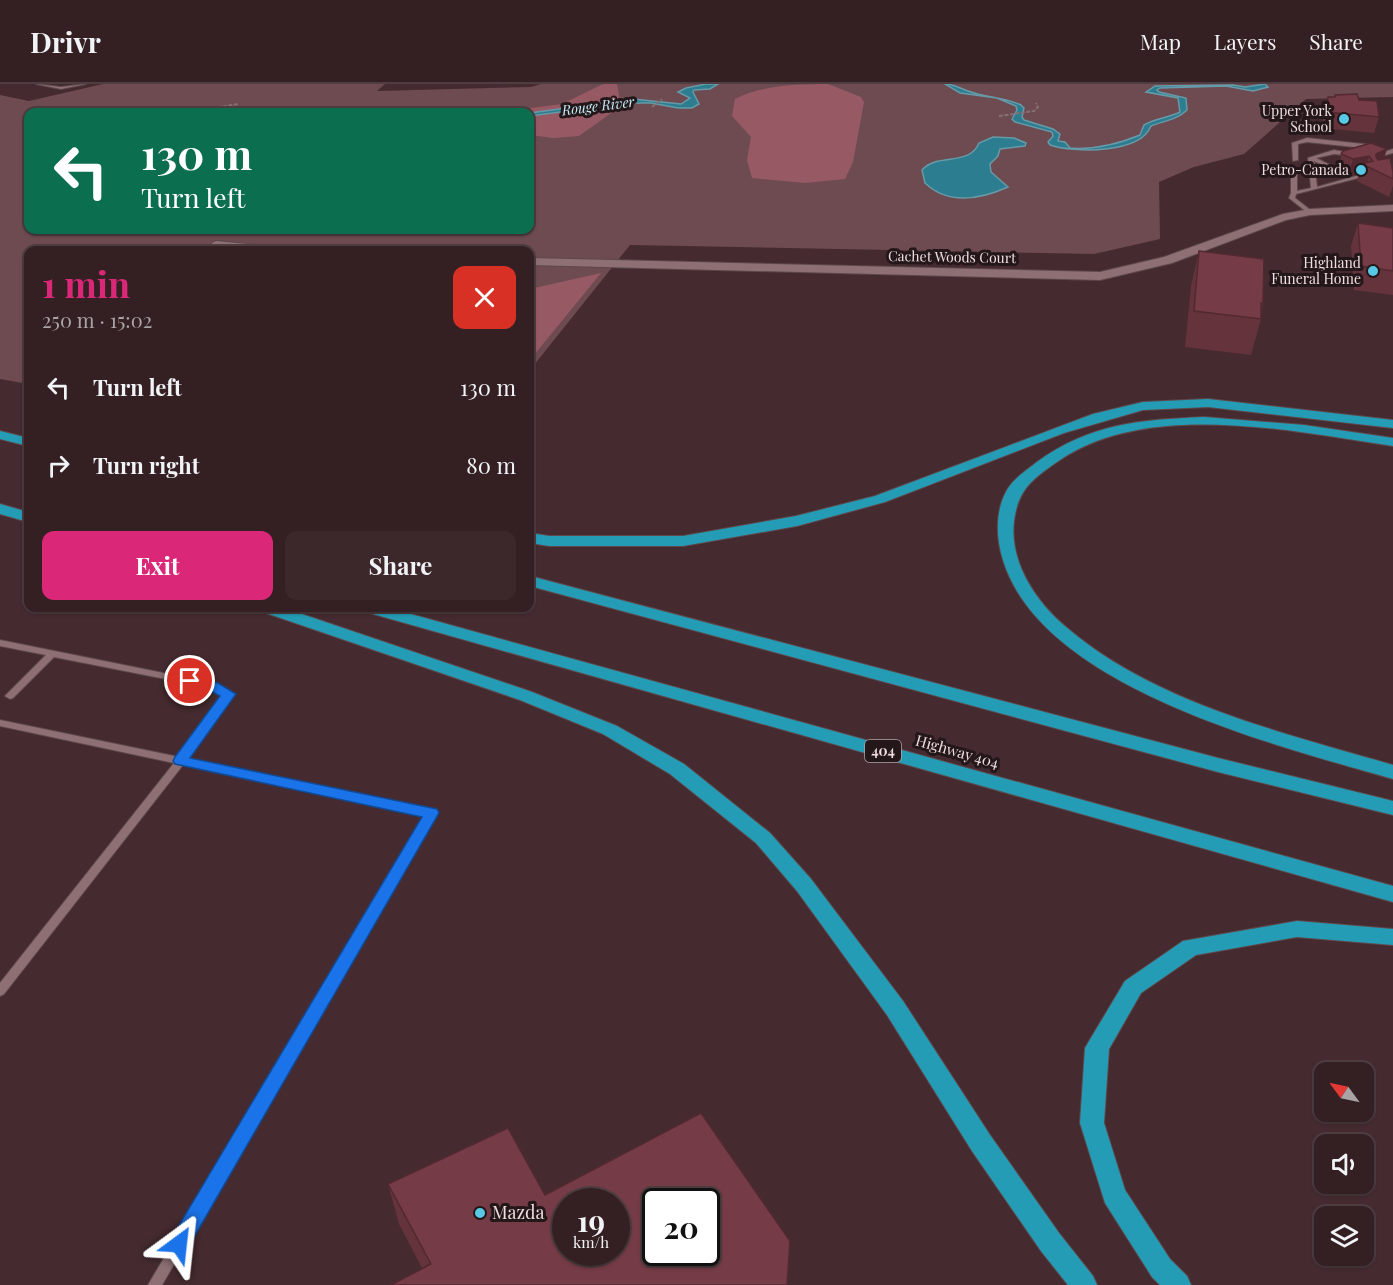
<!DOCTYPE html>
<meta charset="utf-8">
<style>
:root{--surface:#342023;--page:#3c282b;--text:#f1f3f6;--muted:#a9a3a6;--line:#4e3e41;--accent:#db2777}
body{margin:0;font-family:"Playfair Display",serif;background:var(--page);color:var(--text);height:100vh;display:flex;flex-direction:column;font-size:22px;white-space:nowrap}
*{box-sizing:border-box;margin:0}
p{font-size:20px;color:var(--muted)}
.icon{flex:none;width:33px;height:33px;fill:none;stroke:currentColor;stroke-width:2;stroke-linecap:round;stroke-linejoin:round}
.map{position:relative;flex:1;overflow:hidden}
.details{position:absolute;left:24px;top:162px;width:510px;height:366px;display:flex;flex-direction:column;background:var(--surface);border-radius:12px;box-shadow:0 2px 4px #0004,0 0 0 2px var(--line)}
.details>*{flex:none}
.top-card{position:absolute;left:24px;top:24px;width:510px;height:126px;border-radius:12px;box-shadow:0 2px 4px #0004,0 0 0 2px var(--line);background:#0b6e4f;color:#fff;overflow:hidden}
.needle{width:39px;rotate:303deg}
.fabs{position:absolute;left:1314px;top:978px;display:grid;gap:12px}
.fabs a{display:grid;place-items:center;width:60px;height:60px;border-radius:12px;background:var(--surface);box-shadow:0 2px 4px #0004,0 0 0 2px var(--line);font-size:30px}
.speed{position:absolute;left:552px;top:1104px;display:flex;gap:12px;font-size:30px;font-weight:700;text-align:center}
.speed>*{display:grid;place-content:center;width:78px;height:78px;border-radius:50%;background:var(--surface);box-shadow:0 2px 4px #0004,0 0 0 2px var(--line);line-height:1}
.speed small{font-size:15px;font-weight:400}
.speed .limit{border:3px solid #111;border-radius:9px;background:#fff;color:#111}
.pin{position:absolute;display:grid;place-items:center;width:51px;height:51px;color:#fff;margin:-26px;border:3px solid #fff;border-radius:50%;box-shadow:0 2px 6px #0007}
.me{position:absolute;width:66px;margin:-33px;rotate:30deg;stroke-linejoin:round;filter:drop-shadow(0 0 4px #0008)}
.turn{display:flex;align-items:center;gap:21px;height:126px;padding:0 18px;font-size:27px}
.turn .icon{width:78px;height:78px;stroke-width:2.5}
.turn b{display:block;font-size:42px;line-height:51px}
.round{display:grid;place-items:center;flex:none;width:63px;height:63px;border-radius:12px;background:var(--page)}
.headline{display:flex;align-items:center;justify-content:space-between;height:102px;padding:0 18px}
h1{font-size:36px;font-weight:700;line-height:45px;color:var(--accent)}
.button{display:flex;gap:12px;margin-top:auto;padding:12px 18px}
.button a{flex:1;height:69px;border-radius:12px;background:var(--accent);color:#fff;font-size:24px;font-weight:700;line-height:69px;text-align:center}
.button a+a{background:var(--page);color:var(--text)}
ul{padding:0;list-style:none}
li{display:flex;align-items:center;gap:18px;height:78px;padding:0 18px}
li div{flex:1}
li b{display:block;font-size:22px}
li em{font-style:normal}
header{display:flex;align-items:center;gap:36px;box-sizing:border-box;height:84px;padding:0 30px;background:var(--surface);border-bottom:2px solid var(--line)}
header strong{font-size:28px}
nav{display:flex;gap:33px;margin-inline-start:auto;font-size:21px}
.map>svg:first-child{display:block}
.green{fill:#6e4b50;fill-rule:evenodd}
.forest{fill:#975a64}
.water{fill:#2d7d90;stroke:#679aa8;stroke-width:1.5}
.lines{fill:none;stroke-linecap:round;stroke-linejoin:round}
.service-casing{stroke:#5d484b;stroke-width:2}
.minor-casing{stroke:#5d484b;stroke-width:2}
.motorway-casing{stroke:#5d484b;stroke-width:2}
.path{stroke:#866f73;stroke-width:2;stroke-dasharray:4 1.5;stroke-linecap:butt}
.service{fill:#8e7074;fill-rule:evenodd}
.minor{fill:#8e7074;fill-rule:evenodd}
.motorway{fill:#259cb6;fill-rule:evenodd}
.wall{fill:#65333c}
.shaded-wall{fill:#522931}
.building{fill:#753b46;stroke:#522931;stroke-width:1.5;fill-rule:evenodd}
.route{fill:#1a73e8;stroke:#114b97;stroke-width:1.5}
.poi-dot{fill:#58c9e4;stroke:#231719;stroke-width:2}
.labels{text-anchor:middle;stroke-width:6;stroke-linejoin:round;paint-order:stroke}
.far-water-label{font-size:14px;font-style:italic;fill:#c4ecf7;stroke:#231719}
.far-poi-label{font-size:14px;fill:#efdddf;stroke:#231719;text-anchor:end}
.far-street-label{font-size:14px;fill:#efdddf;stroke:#231719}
.shield{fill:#231719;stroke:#b2a2a4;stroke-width:1.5}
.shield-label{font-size:14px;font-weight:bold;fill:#efdddf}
.street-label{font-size:15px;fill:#efdddf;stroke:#231719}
.near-poi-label{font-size:18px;fill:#efdddf;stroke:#231719;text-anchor:start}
</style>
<header>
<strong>Drivr</strong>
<nav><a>Map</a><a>Layers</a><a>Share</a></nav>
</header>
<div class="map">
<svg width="1393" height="1201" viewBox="0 0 1393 1201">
<rect width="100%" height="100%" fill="#452b2f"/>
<path class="green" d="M103 0H385L377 7 531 3 541 0H1393V13L1306 15 1244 70 1194 83 1159 98 1160 155 1094 170 630 161 530 286V166H28V300L0 295V11L29 17ZM28 28H530V146H28Z"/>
<path class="forest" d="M603 0H617L621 22 579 52 554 54 530 51V28H500L562 20Z
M828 0 861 13 864 18 853 78 845 95 805 99 752 94 747 76 751 53 732 32 735 15C762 1 798 0 828 0Z
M601 189 530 276V205Z"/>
<path class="water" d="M706 0H718L710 5 694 6 693 8 699 20 692 24H678L651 19H628L530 32V29L633 15 681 20 690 14 678 8 686 4Z
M945 0C954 0 959 4 968 7 986 14 1004 13 1021 21L1024 24 1022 33 1024 36 1053 45 1060 50 1058 57 1065 58 1070 64C1094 66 1118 60 1140 51L1144 41C1156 34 1168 34 1180 28L1178 14 1146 8 1155 2 1233 1 1245 3 1265 0 1268 3 1253 7 1226 2 1160 4 1157 6 1159 8 1186 14 1187 26C1177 36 1163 37 1151 42 1140 70 1074 69 1050 61L1048 58 1053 52 1052 48 1015 38 1012 35 1017 26 1016 22 997 14 960 9Z
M993 53 1014 54 1026 59 1025 62 1000 65 998 72 990 80 991 88 1008 103C981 115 949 122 925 99L922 86C938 68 969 83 979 59Z"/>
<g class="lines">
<defs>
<path id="service" d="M36 0 61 3 86 0 61 5Z
M1307 54 1373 61 1376 63 1373 65 1307 58 1298 60V76L1293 77 1292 59Z
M1393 65V69L1375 74 1372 72Z
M1334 66 1356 70 1353 72 1334 70 1316 74 1336 84 1331 85 1314 77 1317 103 1363 90 1366 92 1296 110 1295 114 1313 128 1308 129 1289 114 1291 109V87L1294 85 1297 87V107L1311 104 1308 74Z
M0 556 213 599 232 608 234 610 232 612 188 675 432 725 436 726 437 729 162 1201H148L426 731 183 681 4 910 0 912V899L174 679 0 642V636L179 673 224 611 211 604 54 573 13 614 10 615 5 612 46 571 0 562Z"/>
<path id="minor" d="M1393 121V127L1310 131 1286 136 1172 179 1100 196 530 181V174L1100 188 1164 173 1283 130 1310 125Z
M216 157 268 162 274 166H236L212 163V159Z"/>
<path id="motorway" d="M1208 315 1393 336V344L1208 323 1143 326 1064 349 885 418 797 442 683 462H549L530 459V449L549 452H683L796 432 875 412 1093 330 1143 318Z
M1204 333 1304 341 1393 354V362C1291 347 1143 314 1054 380 1030 397 1018 407 1014 437 1009 478 1036 518 1066 543 1154 619 1284 649 1393 681V695C1279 662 1042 604 1003 476 996 454 995 427 1007 406 1014 394 1027 386 1037 378 1091 339 1140 336 1204 333Z
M0 347 28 354V362L0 355Z
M0 420 28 428V438L0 430Z
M530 492 1218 674 1393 717V731L1218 688 530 502Z
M261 524H284L532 608 617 642 684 680 770 749 811 795 903 917 990 1051 1059 1149 1093 1192 1097 1201H1068L1041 1167 972 1067 887 931 797 807 756 759 670 690 603 650 520 616 263 528Z
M364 524H389L1393 802V818L366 528Z
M1297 837 1393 845V861L1297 853 1196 871 1141 909 1109 965 1104 1039 1125 1106 1170 1175 1187 1192 1191 1201H1160L1152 1193 1105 1119 1080 1039 1085 964 1125 897 1183 857Z"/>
</defs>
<use href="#service" class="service-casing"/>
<use href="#minor" class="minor-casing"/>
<use href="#motorway" class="motorway-casing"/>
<path class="path" d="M652 23 662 15
M212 24 239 20
M142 27 171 26
M999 32 1034 27 1038 23 1036 19"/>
<use href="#service" class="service"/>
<use href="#minor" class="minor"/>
<use href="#motorway" class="motorway"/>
</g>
<path class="wall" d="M1328 13 1359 16 1379 33 1374 49 1322 44 1324 28Z
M1343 67 1384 75 1393 88V102L1389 113 1357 97 1359 89 1348 92 1337 86Z
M1358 139 1393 144V211L1354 206 1351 162Z
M1199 167 1263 219 1261 228V235L1251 271 1185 263 1191 202Z
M388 1100 545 1111 422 1184 399 1140Z"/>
<path class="shaded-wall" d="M1387 65 1382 81 1372 85 1376 70Z
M1369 72 1366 82 1362 80 1359 89 1348 92 1353 75Z"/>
<path class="building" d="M1357 10 1359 16 1377 17 1379 33 1327 28 1328 13H1335V11Z
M1371 59 1387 65 1376 70V73L1378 76 1390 74 1393 88V95L1362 80 1373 77 1369 72 1353 75 1341 70 1343 67Z
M1358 139 1393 144V187L1361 182Z
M1199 167 1264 175 1263 219H1261V235L1194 227Z
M701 1029 790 1157 787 1201H391L431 1180 388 1100 508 1044 545 1111ZM566 1118H616V1168H566ZM656 1118H706V1168H656Z"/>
<path class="route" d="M190 593 218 599 236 610 190 674 432 724 437 725 439 729 186 1167 179 1169 172 1167 169 1160 172 1153 422 733 175 680 173 677 175 673 220 612 209 606 185 600 183 597Z"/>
<g class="poi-dot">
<circle cx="1344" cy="35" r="6"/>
<circle cx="1361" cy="86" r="6"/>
<circle cx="1373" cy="187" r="6"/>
<circle cx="480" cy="1129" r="6"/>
</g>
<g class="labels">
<g class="far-water-label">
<text transform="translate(598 22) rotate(-7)" y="5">Rouge River</text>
</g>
<g class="far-poi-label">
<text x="1332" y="32">Upper York<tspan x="1332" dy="16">School</tspan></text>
<text x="1349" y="91">Petro-Canada</text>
<text x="1361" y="184">Highland<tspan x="1361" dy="16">Funeral Home</tspan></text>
</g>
<g class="far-street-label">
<text transform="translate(952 173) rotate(1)" y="5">Cachet Woods Court</text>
</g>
<rect class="shield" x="865" y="656" width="36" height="22" rx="4.5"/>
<g class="shield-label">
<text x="883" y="672">404</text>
</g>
<g class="street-label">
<text transform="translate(957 668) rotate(16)" y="5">Highway 404</text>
</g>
<g class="near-poi-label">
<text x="492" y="1135">Mazda</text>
</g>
</g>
</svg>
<div class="fabs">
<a><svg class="needle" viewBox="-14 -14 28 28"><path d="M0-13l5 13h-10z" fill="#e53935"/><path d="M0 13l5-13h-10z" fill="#a9a3a6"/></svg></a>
<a><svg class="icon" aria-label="sound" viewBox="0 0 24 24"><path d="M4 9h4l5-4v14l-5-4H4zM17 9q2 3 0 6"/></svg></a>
<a><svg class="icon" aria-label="layers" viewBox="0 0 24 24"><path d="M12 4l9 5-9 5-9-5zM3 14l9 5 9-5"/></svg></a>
</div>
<div class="speed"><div>19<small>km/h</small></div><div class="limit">20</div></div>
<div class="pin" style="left:190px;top:597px;background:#d93025"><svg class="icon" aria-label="arrive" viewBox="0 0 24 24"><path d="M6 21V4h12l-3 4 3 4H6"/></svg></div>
<svg class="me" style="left:179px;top:1160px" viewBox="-20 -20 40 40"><path d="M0-17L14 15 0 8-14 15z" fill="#1a73e8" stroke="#fff" stroke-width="4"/></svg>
<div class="top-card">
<div class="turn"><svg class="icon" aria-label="left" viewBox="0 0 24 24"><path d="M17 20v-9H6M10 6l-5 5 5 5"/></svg><div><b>130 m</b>Turn left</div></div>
</div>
<section class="details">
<div class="headline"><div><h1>1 min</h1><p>250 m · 15:02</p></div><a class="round" style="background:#d93025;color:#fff"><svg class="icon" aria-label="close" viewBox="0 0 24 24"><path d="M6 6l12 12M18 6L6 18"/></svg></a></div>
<ul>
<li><svg class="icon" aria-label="left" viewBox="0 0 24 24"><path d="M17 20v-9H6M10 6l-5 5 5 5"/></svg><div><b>Turn left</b></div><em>130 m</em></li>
<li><svg class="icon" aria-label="right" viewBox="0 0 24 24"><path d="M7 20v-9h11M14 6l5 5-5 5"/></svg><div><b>Turn right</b></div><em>80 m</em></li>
</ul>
<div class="button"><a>Exit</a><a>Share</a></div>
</section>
</div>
